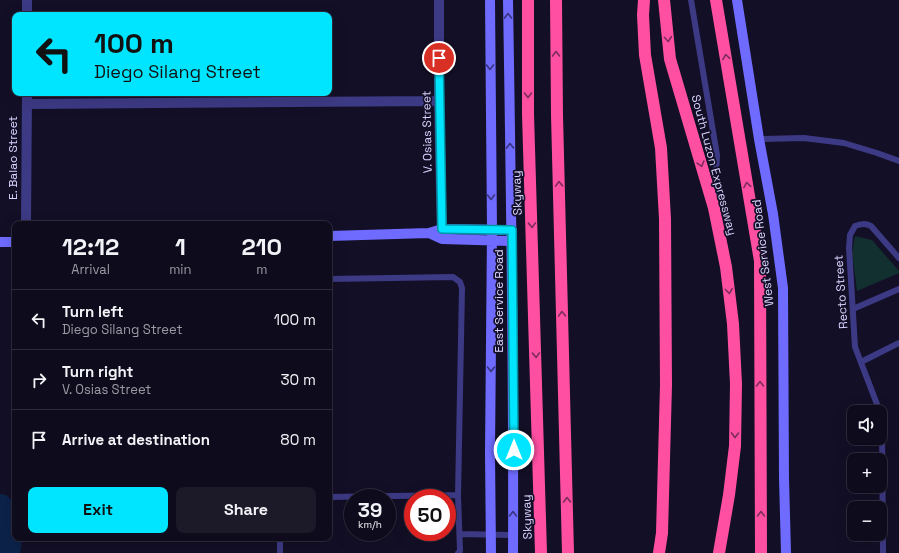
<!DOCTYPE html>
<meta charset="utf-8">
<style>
:root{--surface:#0e0b1c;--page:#1c1929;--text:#f1f3f6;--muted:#9b9ba3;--line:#2e2b3b;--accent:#00e5ff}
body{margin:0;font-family:"Space Grotesk",sans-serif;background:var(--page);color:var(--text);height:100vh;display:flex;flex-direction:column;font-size:15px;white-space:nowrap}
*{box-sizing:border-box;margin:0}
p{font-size:13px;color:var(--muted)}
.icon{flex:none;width:22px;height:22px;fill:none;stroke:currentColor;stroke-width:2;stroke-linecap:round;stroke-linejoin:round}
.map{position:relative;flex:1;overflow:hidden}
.panel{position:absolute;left:12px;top:221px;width:320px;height:320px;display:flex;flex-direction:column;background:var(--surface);border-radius:8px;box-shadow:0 4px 16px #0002,0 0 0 1px var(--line)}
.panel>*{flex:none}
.guide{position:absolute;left:12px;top:12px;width:320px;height:84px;border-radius:8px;box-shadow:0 4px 16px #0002,0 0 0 1px var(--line);background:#00e5ff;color:#111;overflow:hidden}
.controls{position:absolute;left:847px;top:405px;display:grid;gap:8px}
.controls a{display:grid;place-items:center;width:40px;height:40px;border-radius:8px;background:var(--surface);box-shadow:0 4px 16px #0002,0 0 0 1px var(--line);font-size:20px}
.speed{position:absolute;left:344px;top:489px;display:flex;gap:8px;font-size:20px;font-weight:700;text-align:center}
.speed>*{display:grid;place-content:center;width:52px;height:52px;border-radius:50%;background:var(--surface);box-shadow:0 4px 16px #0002,0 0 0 1px var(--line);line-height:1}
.speed small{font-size:10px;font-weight:400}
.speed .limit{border:6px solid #d22;background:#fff;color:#111}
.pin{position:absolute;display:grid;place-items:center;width:34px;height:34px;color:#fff;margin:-17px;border:2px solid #fff;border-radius:50%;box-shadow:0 1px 4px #0007}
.me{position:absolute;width:44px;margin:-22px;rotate:0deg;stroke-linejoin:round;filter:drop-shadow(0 0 3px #0008)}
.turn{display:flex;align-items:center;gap:14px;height:84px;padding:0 16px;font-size:18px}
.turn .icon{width:52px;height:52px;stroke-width:2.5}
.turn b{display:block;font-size:28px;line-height:34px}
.eta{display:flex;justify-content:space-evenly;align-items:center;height:68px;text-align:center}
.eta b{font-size:24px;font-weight:700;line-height:28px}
.cta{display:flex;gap:8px;margin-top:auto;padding:8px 16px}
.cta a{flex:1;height:46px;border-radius:8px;background:var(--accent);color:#111;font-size:16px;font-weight:700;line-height:46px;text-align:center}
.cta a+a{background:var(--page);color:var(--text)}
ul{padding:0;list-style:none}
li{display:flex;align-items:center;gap:12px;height:60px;padding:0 16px;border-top:1px solid var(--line)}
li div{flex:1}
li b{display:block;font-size:15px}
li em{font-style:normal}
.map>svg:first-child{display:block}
.green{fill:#12302f}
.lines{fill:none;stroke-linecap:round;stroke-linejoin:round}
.river{stroke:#0c2248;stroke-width:26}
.lane{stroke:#3d3a85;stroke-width:6}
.street{stroke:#3d3a85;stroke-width:10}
.secondary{stroke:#6f6bff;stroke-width:10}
.highway{stroke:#ff4fa3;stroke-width:12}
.oneway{stroke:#38347d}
.oneway2{stroke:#7d2c5e}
.route-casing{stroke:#0095a6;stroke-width:10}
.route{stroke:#00e5ff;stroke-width:7}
.labels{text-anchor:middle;stroke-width:3.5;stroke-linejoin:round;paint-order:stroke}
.street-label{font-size:12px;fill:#d9d4ff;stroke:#130f26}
</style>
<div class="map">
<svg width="899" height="553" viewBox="0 0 899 553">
<rect width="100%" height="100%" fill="#130f26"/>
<path class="green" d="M855 236 872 240 899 271V273L857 291 852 253Z"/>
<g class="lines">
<path class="river" d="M0 507 7 516 9 541 7 553"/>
<path class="lane" d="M691 0 717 155 715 196
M759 139 804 138 844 143 877 153 899 161
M329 279 453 277 460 282 462 288 458 495 460 551 458 553
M853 309 899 289
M861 362 899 343
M880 412 855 347 849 248 850 235 855 226C861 224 865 223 871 226L899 258
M880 412 882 423 883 553
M329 497 458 495
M460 534 513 535
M280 538V553"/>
<path class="street" d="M439 0V101L442 238
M27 15V0
M27 104 439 101
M26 224 27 93"/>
<path class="secondary" d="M490 0 492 230 490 453 491 553
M508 0C511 184 514 369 513 553
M737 0 759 139 773 214 783 288 784 478 786 553
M429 233 442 239 512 241
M329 236 429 233 442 229 512 230
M0 242H15"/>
<path class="highway" d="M528 0V114L541 553
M556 0 557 115 568 553
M644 0 643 15 645 55 661 148 665 219 666 385 662 533 659 553
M664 0 670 59 714 208 726 267 733 324 736 384 735 446 729 495 719 553
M716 0 760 261 761 553"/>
</g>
<defs><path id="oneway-chevron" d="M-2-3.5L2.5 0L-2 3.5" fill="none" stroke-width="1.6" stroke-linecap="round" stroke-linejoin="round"/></defs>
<g class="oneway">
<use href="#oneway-chevron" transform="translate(508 16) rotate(-91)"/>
<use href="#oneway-chevron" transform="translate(490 67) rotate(90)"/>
<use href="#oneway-chevron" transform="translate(510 146) rotate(-91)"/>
<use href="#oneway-chevron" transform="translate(491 197) rotate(90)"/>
<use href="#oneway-chevron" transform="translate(491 369) rotate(90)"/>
<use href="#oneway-chevron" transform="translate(513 514) rotate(-90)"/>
</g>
<g class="oneway2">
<use href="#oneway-chevron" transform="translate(668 39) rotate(85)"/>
<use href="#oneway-chevron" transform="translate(556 54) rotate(-91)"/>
<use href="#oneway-chevron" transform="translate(726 57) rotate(-99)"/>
<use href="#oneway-chevron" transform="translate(528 95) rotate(90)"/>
<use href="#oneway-chevron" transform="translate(701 164) rotate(74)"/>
<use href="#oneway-chevron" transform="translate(559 184) rotate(-92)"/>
<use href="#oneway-chevron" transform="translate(747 185) rotate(-99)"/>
<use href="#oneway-chevron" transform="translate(532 225) rotate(88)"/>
<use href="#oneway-chevron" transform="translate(729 291) rotate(83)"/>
<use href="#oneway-chevron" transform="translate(562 314) rotate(-92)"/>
<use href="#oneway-chevron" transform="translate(536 355) rotate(88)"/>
<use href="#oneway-chevron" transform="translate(760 384) rotate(-90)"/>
<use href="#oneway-chevron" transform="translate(735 435) rotate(91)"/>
<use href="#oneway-chevron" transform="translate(567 500) rotate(-92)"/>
<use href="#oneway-chevron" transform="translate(761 514) rotate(-90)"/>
</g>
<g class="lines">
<defs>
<path id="route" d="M439 58 442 229 512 230 514 450"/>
</defs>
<use href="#route" class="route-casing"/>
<use href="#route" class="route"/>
</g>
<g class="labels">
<g class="street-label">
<text transform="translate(427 132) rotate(-91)" y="4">V. Osias Street</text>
<text transform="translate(13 158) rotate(-90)" y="4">E. Balao Street</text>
<text transform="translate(714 165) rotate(75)" y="4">South Luzon Expressway</text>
<text transform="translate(517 193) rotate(-92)" y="4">Skyway</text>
<text transform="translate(763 253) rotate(-97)" y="4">West Service Road</text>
<text transform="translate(841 292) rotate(-94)" y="4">Recto Street</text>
<text transform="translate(499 301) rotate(-90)" y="4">East Service Road</text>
<text transform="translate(527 517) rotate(-92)" y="4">Skyway</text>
</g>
</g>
</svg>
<div class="controls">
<a><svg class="icon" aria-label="sound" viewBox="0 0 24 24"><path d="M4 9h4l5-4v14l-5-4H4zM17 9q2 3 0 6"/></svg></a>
<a>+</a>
<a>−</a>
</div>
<div class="speed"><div>39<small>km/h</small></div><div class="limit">50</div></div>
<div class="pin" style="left:439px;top:58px;background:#d93025"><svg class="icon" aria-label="arrive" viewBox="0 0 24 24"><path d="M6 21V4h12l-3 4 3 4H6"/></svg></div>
<svg class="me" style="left:514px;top:450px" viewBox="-20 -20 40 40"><circle r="17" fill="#00e5ff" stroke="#fff" stroke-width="3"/><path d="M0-11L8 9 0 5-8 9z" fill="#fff"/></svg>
<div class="guide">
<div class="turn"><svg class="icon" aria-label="left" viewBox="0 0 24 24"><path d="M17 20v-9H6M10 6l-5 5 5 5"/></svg><div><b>100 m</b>Diego Silang Street</div></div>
</div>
<section class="panel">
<div class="eta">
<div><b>12:12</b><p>Arrival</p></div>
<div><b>1</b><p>min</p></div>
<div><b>210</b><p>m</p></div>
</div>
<ul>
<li><svg class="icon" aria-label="left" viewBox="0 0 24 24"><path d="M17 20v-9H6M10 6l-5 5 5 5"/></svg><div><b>Turn left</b><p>Diego Silang Street</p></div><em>100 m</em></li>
<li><svg class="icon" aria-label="right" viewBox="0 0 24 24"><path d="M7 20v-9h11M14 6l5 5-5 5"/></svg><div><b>Turn right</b><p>V. Osias Street</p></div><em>30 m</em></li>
<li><svg class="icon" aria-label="arrive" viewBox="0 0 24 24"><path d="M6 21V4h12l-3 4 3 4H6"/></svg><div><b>Arrive at destination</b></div><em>80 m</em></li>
</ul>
<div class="cta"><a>Exit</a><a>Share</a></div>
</section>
</div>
